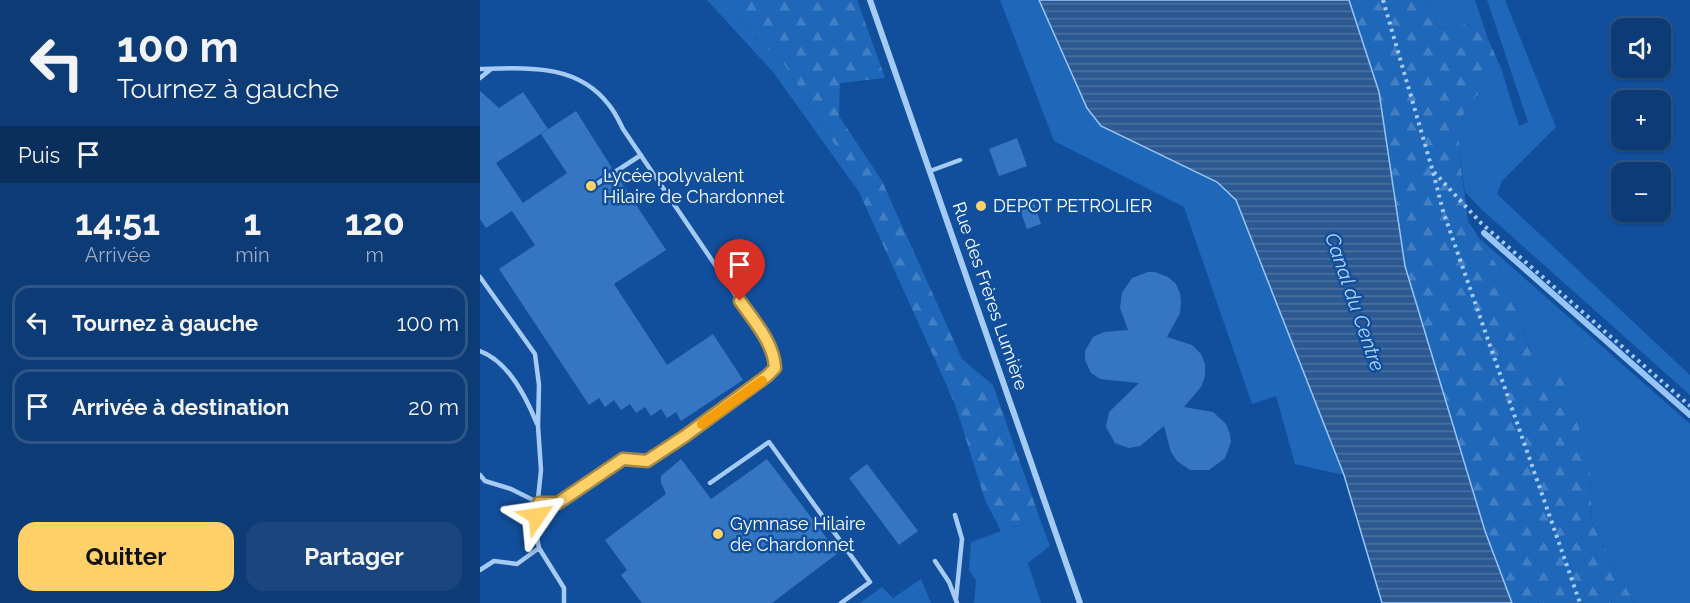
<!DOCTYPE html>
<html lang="fr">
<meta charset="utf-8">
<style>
:root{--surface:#0d3b75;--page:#1b467d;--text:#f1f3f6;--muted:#9aadc5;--line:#2d5587;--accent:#ffd168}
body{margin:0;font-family:Raleway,sans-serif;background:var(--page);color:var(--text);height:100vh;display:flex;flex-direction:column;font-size:22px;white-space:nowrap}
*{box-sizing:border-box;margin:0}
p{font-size:20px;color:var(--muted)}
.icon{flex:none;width:33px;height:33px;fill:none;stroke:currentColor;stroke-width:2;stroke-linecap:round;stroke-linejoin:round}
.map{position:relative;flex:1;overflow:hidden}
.side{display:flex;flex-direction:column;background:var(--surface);width:480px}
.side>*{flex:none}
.top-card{background:#0d3b75;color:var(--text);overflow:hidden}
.controls{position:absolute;left:1131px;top:18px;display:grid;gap:12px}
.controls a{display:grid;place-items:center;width:60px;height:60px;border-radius:12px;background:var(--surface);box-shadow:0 2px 4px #0004,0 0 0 2px var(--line);font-size:30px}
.pin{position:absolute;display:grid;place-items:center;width:51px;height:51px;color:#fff;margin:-62px -26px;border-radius:50% 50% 50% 0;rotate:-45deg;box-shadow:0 0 6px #0007}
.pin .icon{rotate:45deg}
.me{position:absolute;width:66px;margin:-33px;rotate:58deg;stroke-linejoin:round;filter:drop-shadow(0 0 4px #0008)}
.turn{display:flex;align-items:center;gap:21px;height:126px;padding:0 18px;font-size:27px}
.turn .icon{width:78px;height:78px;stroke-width:2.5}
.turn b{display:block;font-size:42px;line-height:51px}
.then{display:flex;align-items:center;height:57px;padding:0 18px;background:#0003;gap:12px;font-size:22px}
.eta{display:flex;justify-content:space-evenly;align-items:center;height:102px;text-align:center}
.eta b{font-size:36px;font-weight:700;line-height:42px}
.action{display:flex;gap:12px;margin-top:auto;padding:12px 18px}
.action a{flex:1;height:69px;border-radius:18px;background:var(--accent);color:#111;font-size:24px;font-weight:700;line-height:69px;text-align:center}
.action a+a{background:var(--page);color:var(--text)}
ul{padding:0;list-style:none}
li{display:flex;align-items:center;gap:18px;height:75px;margin:0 12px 9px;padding:0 6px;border:3px solid var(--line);border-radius:18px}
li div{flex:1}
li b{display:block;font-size:22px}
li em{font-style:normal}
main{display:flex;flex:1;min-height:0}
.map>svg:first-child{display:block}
.grass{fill:#1f67b9}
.forest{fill:url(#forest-firs)}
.water{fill:url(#water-rules);stroke:#97c5f8;stroke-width:1.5}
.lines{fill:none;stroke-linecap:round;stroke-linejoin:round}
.stream{stroke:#97c5f8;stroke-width:6}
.building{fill:#3576c2}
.path{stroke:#a5caf4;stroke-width:4;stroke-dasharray:3 4.5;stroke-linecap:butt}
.lane{stroke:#a5caf4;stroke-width:4.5}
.street{stroke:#a5caf4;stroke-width:6}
.route-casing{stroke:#a68844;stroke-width:15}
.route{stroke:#ffd168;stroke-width:10}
.slow{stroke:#f59e0b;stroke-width:10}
.poi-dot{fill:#ffd168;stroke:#114f9c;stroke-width:2}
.labels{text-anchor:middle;stroke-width:5;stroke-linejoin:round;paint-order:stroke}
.poi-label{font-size:18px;fill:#fff;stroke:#114f9c;text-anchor:start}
.street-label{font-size:18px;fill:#fff;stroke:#114f9c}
.water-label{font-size:20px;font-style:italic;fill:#b2d4fb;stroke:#114f9c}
</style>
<main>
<section class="side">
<div class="top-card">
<div class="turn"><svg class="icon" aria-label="left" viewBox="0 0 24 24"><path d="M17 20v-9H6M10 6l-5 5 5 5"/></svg><div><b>100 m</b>Tournez à gauche</div></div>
<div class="then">Puis<svg class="icon" aria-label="arrive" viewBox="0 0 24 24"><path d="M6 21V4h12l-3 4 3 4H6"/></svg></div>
</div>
<div class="eta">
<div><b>14:51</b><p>Arrivée</p></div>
<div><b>1</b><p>min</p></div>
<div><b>120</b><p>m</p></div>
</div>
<ul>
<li><svg class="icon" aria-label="left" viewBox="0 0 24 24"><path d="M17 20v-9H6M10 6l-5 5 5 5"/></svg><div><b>Tournez à gauche</b></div><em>100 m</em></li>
<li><svg class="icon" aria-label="arrive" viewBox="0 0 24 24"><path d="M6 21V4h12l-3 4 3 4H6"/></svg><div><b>Arrivée à destination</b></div><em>20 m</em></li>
</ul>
<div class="action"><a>Quitter</a><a>Partager</a></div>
</section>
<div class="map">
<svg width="1210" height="603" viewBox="0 0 1210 603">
<defs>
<pattern id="forest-firs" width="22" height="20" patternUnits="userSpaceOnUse" patternTransform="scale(1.5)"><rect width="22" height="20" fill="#1f67b9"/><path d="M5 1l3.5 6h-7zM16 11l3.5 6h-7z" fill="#417ec4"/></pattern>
<pattern id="water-rules" width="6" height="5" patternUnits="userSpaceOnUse" patternTransform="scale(1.5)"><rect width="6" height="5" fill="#2c5991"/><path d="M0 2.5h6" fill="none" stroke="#4c72a2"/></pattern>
</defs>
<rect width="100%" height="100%" fill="#114f9c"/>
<path class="grass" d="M227 0H244L275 37 302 61 365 161 379 192 293 72Z
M520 0H559L607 108 621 126 737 182 756 200 864 475 815 464 796 396 772 404 704 207 574 141Z
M946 0H995L1008 39 987 24 960 29Z
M1007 0H1025L1076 127 1022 181 1017 194 1210 375V395L1001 209 985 192 979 151V132L985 109 1021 68 1039 126 1048 122Z
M1000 239 1210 424V603H1154L1112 523 1110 473 1056 371 1031 287Z
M560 519 570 546 548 563 561 603H494L496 581 489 570 491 542 521 531Z
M441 579 451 603H380L402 587 413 598Z"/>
<path class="forest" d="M244 0H377L405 78 360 83 359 116 402 181 482 359 513 385 560 519 521 531 505 500 475 404 365 161 302 61 275 37Z
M869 0H946L960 29 987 24 1008 39 1021 68 985 109 979 132V152L988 221 1031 287 1056 371 1079 375 1091 396 1110 473 1112 523 1154 603H1032L1005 531 925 266 899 92Z"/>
<path class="water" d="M559 0H869L899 92 925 266 1005 531 1032 603H902L864 475 756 200 737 182 621 126 607 108Z"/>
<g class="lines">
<path class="stream" d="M1004 233 1210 415"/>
</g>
<path class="building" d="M0 91 19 108 43 92 68 129 16 163 43 203 87 173 61 134 96 111 132 168 109 184V190L114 191 137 176 186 250 134 284 187 365 233 334 263 380 201 421 196 412 187 418 181 409 171 416 165 407 156 413 150 404 141 410 134 400 125 407 119 398 109 405 19 269 55 245 32 211 6 228 0 219Z
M537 138 547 166 519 176 509 149Z
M552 197 561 224 547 229 537 202Z
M668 272H675L688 277 696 284 700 293 701 302 700 313 687 337 712 345 721 354 725 364V376L721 387 704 407 733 412 746 424 750 434 751 442 745 458 729 470H710L697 461 691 452 684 426 660 446 649 448 635 443 626 427 629 412 659 383 620 379 611 373 605 360V351L613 337 624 332 648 330 640 308 642 293 652 278Z
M201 459 231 499 287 459 358 553 292 603H162L141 575 147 570 125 540 186 494 181 483V476Z
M387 464 438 531 419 545 369 478Z"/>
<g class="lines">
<path class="path" d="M903 0 953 172 963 211 1100 603
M954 172 1001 223 1210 406"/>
<path class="lane" d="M0 69C47 68 97 63 129 105 135 112 139 121 143 129L286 340 294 357 295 368 273 388 205 436 167 461 143 459 78 503H59L31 489 5 481 0 475
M0 78 10 70
M450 171 480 160
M112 187 161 155
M0 277 55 354 59 385 58 426 61 470 55 528 59 548 84 588V603
M0 351C28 361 47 399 57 424
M230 483 289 442 390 582 361 603
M475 515 482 539 476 599
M455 561 469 582 477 603
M0 570 14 561 37 564 59 548"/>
<path class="street" d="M390 0 600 603"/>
</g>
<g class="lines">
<defs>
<path id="route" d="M57 516 59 503H78L143 459 167 461 205 436 287 376 295 368C294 343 274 321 260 301"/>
</defs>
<use href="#route" class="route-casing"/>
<use href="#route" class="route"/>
<path class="slow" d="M222 424 282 381"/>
</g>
<g class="poi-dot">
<circle cx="111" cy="186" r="6"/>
<circle cx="501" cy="206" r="6"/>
<circle cx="238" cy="534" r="6"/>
</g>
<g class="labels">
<g class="poi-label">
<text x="123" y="182">Lycée polyvalent<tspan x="123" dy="21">Hilaire de Chardonnet</tspan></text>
<text x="513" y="212">DEPOT PETROLIER</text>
<text x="250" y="530">Gymnase Hilaire<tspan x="250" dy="21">de Chardonnet</tspan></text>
</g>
<g class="street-label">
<text transform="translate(510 296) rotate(71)" y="6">Rue des Frères Lumière</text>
</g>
<g class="water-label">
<text transform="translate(875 302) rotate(71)" y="7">Canal du Centre</text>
</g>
</g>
</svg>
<div class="controls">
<a><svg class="icon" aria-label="sound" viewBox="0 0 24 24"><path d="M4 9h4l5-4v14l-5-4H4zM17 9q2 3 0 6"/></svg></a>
<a>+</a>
<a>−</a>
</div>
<div class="pin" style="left:260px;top:301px;background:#d93025"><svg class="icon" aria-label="arrive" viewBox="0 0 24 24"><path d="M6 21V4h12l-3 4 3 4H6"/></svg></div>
<svg class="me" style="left:57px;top:516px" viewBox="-20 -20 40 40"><path d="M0-17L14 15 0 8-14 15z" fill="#ffd168" stroke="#fff" stroke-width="4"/></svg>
</div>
</main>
